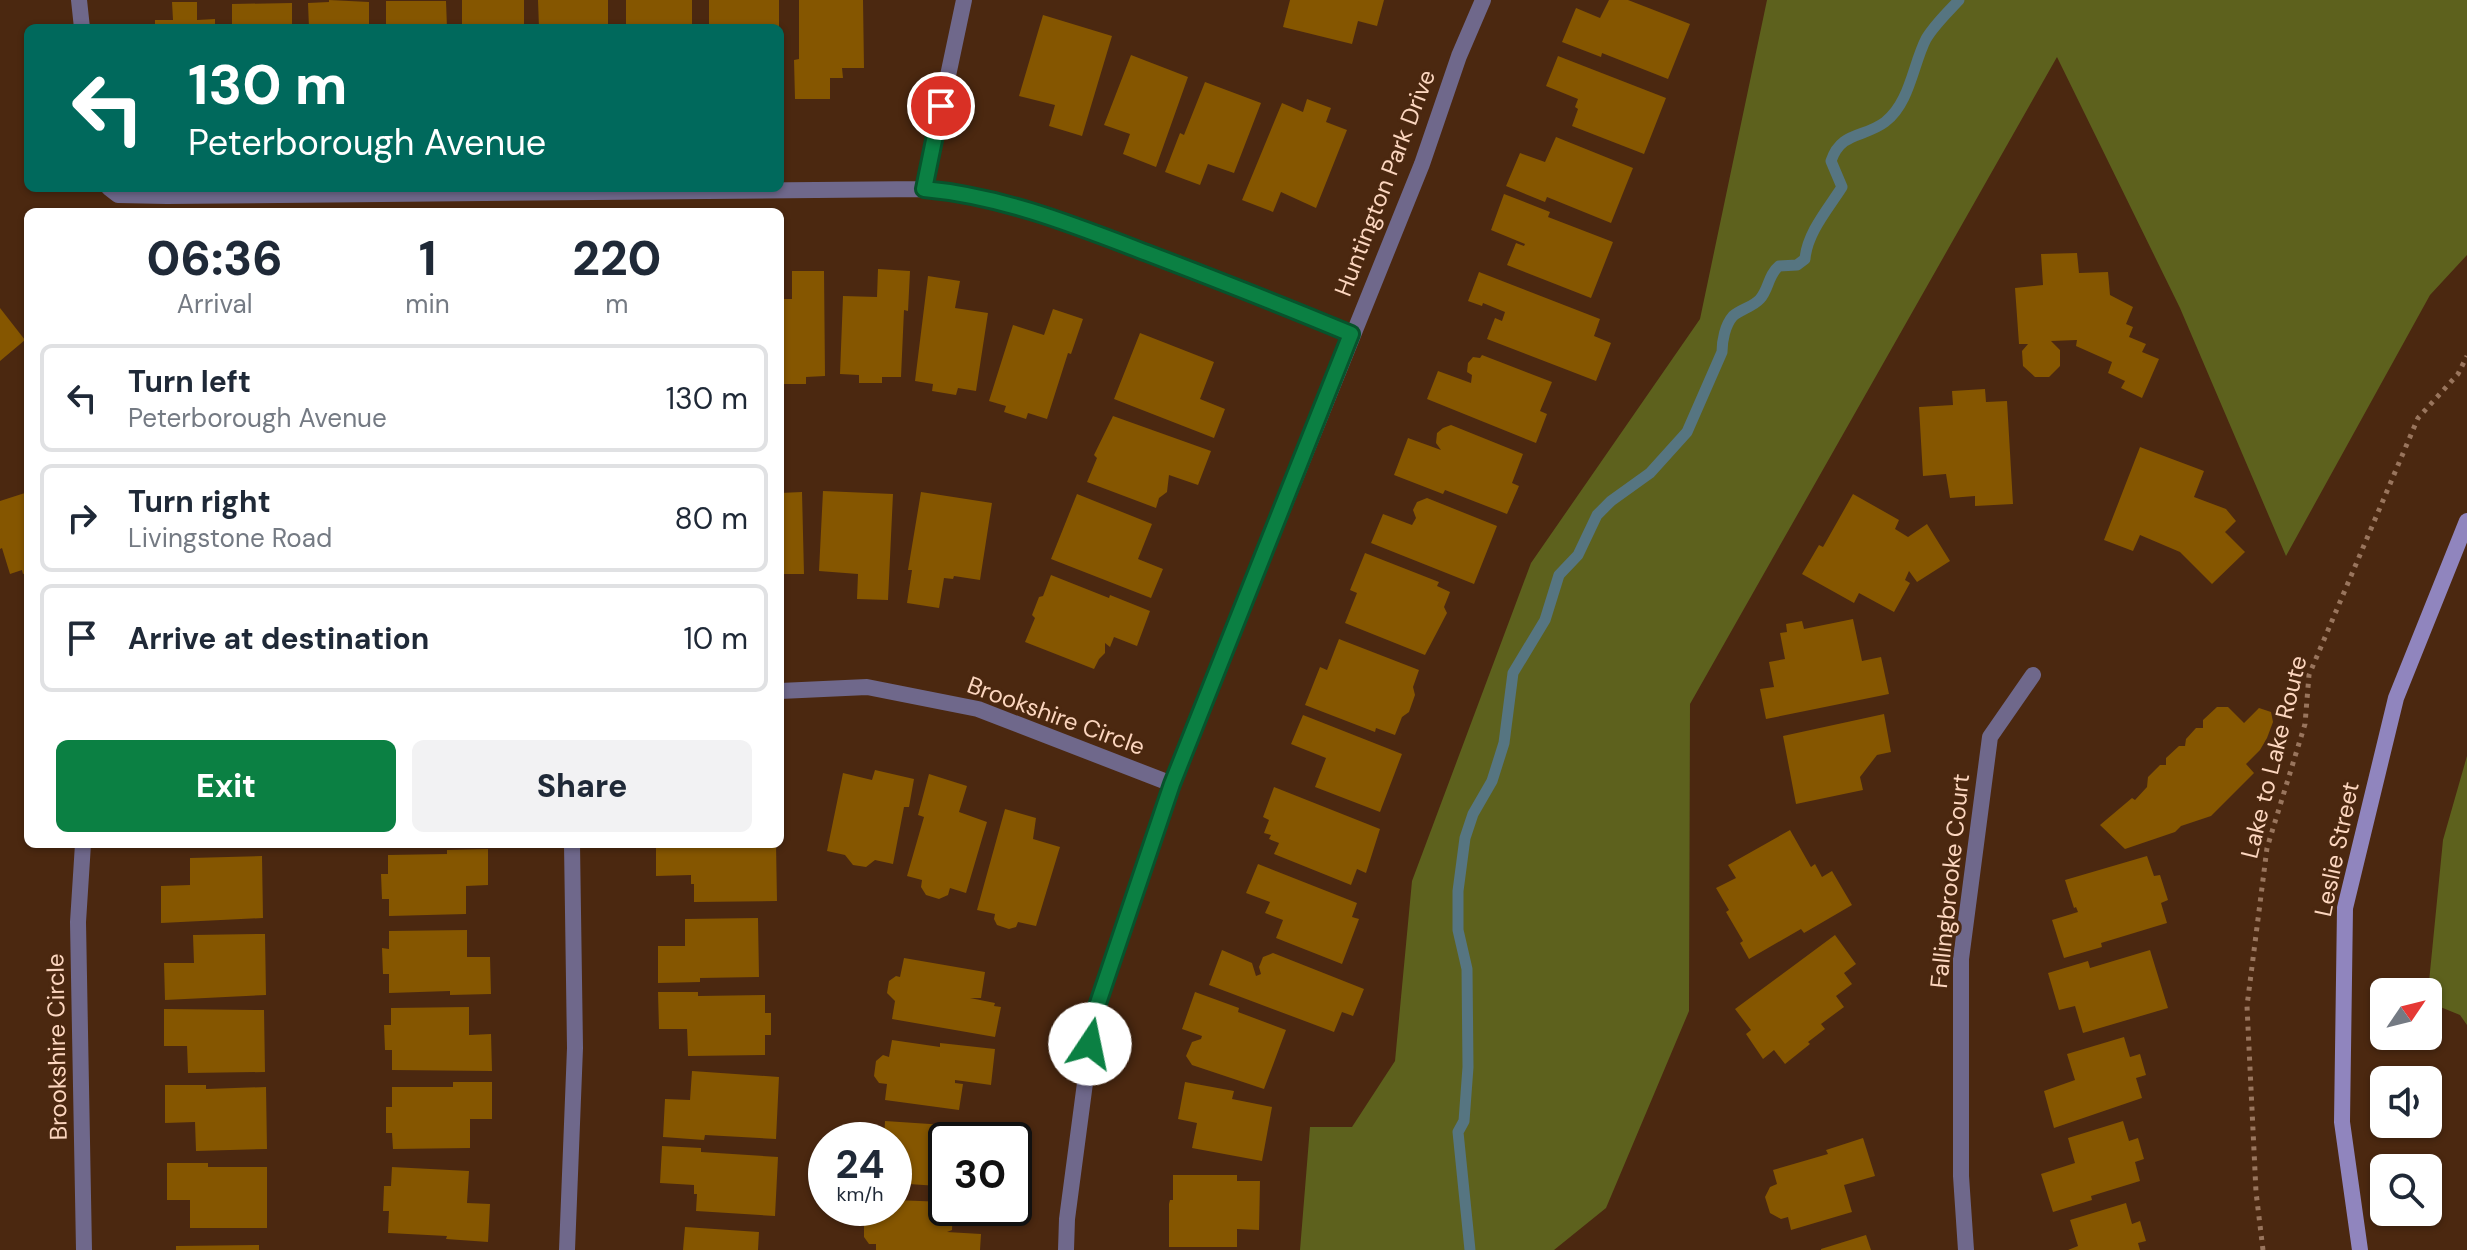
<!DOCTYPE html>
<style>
:root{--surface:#fff;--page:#f2f2f3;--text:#1f2937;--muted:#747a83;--line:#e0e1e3;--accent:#0b8043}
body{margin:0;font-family:"DM Sans",sans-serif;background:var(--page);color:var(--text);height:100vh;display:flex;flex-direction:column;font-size:30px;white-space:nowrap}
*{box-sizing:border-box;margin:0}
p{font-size:26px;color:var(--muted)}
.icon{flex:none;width:44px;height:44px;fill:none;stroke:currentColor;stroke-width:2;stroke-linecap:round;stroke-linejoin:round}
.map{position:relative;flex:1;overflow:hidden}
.details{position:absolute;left:24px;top:208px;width:760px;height:640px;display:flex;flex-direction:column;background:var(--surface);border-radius:12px;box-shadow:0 2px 6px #0004}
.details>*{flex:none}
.guide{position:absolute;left:24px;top:24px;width:760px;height:168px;border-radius:12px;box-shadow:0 2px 6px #0004;background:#00695c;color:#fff;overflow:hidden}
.needle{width:52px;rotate:55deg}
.fabs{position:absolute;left:2370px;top:978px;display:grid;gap:16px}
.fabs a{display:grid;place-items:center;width:72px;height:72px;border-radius:12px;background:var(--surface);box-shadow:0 2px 6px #0004;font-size:40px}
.speed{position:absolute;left:808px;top:1122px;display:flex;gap:16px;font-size:40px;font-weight:700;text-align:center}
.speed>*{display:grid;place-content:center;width:104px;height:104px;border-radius:50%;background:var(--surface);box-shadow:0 2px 6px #0004;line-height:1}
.speed small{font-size:20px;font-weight:400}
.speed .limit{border:4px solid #111;border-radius:12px;background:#fff;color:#111}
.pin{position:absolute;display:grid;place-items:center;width:68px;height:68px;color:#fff;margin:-34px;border:4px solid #fff;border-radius:50%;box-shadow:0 2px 8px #0007}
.me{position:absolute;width:88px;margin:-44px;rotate:11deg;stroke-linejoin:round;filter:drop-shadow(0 0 6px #0008)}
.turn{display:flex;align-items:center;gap:28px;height:168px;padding:0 32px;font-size:36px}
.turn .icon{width:104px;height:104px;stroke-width:2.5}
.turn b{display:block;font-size:56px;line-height:68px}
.eta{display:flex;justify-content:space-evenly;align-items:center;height:136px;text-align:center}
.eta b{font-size:48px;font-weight:800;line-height:56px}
.action{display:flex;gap:16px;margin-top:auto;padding:16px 32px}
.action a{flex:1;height:92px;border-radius:12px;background:var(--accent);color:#fff;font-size:32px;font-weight:800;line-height:92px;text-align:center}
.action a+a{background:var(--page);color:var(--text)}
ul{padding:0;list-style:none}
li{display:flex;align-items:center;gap:24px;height:108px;margin:0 16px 12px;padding:0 16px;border:4px solid var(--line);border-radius:12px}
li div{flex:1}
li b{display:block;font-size:30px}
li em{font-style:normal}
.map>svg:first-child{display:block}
.green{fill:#5d611d}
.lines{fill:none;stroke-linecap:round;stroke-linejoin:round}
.stream{stroke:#567581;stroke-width:11}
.building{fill:#855600}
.path{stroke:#99755d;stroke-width:5;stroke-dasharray:4 6;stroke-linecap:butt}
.street{stroke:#6f688b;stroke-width:16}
.secondary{stroke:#9085be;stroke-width:16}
.route-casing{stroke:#07532c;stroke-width:20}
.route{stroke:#0b8043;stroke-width:14}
.labels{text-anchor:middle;stroke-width:6;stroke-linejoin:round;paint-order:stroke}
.street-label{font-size:24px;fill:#fcd6bf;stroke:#4b2810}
</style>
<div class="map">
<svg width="2467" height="1250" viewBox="0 0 2467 1250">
<rect width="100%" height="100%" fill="#4b2810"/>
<path class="green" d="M1767 0H2467V255L2430 295 2286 556 2180 308 2057 57 1690 704 1689 1011 1606 1208 1554 1250H1300L1310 1127H1352L1395 1061 1412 881 1531 563 1700 319Z
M2467 756V1025L2460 1015 2428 1002V992L2443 840Z"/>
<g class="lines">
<path class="stream" d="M1470 1250 1458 1132 1464 1121 1468 1067 1467 969 1458 930V891L1465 838 1473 814 1492 781 1504 743 1513 673 1545 620 1559 575 1578 555 1597 515 1611 501 1650 473 1687 432 1722 352C1722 341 1725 325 1733 316 1741 309 1753 307 1760 299 1769 289 1768 275 1779 266L1797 265 1805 259C1807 233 1828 209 1842 187L1831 161C1841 131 1864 138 1885 122 1910 103 1913 64 1926 39 1934 25 1948 12 1959 0"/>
</g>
<path class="building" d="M329 0 369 2V28H309L308 3 329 2Z
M462 0H524V28H462Z
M538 0H608V28H539Z
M626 0H692V28H626Z
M709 0H779V28H709Z
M799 0H863L864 68H842L843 78H830V99H795L794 60 799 59Z
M1290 0H1384L1377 26 1358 21 1352 44 1283 27Z
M1609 0H1628L1690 24 1668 79 1602 53 1601 57 1562 42 1576 8 1600 18Z
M386 1H446L447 28H386Z
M172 2H197V20L215 19V28H155V20H173Z
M292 3V28H232V4Z
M1043 15 1112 36 1082 136 1049 126 1055 105 1019 96Z
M1131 55 1188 77 1156 167 1123 154 1130 134 1104 125Z
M1558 56 1666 98 1644 154 1572 126 1578 109 1575 107 1578 99 1546 86Z
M780 59H783L784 100H780Z
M1205 82 1261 103 1234 173 1208 164 1200 185 1165 172 1180 133 1184 135Z
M1307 99 1331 108 1326 122 1347 130 1316 208 1281 192 1273 212 1242 200 1282 103 1303 112Z
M1556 137 1633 168 1611 223 1547 197 1545 202 1506 186 1520 153 1545 162Z
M1504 194 1550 212 1548 217 1613 242 1591 298 1507 265 1516 243 1524 246 1525 244 1491 230Z
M2077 253 2079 273 2108 272 2110 295 2133 307 2126 324 2133 327 2129 337 2146 344 2142 352 2159 359 2142 398 2121 388 2125 381 2108 373 2112 362 2076 346 2077 340 2051 341 2060 350V366L2049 377H2035L2023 366 2022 351 2028 344H2019L2015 288 2043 285 2041 254Z
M878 269 910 271 908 311 904 310 901 377H882V383H859V375L840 374 843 296 877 297Z
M792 271H824L825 376 806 377V384H783L782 377H780V299H792Z
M1479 272 1600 319 1594 336 1611 343 1596 381 1487 339 1495 318 1502 321 1505 312 1483 303 1482 306 1468 301Z
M928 276 960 281 955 308 988 313 976 391 958 388 956 395 932 391 933 384 915 381Z
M0 308 25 340 0 361Z
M1053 309 1083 319 1071 354 1068 353 1047 419 1028 413 1026 419 1004 412 1006 406 989 401 1013 325 1044 335Z
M1140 333 1214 362 1200 399 1225 409 1214 438 1114 399Z
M1482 355 1552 382 1540 411 1547 414 1536 443 1427 399 1438 371 1471 383 1472 375 1467 372 1468 363 1473 357 1480 358Z
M1985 389 1986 402 2007 401 2013 504 1975 506V496L1950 498 1946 474 1923 476 1919 407 1953 405 1952 391Z
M1113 416 1211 451 1198 485 1169 475 1167 492 1159 498 1156 508 1087 482 1097 458 1094 455Z
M1451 425 1523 454 1512 483 1519 486 1507 514 1445 490 1443 494 1394 475 1408 438 1441 450 1436 443 1437 433 1443 428Z
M2140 447 2204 471 2194 497 2226 509 2236 521 2225 532 2245 552 2212 584 2180 552 2140 535 2133 551 2104 540Z
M823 491 893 494 888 600 857 599 858 574 819 571Z
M28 492V573L23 574 22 570 10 574 2 548 0 549V501Z
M802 492 804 574H780V493Z
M921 492 992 503 980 580 954 576 953 579 944 578 939 608 907 603 912 570H908Z
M1077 494 1152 524 1138 559 1163 569 1151 598 1051 559Z
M1853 494 1899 520 1895 529 1908 537 1927 524 1950 561 1917 582 1909 571 1905 580 1910 583 1894 612 1859 593 1854 603 1802 574 1819 545 1823 547Z
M1427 498 1497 526 1474 584 1371 543 1383 514 1412 525 1416 518 1413 510 1417 502Z
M1365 553 1439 582 1437 586 1450 592 1444 607 1447 613 1425 655 1345 623 1357 593 1350 590Z
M1051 575 1109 598 1110 595 1150 611 1137 646 1114 637 1110 647 1105 643V653L1099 659 1094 669 1025 642 1035 618 1032 615 1039 597 1043 596Z
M1853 619 1862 661 1881 657 1889 694 1766 719 1760 689 1774 687 1769 662 1785 659 1780 633 1787 632 1786 624 1802 621 1804 629Z
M1339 639 1419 670 1413 687 1415 695 1409 712 1402 717 1395 735 1376 728 1375 732 1305 705 1320 667 1327 670Z
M2217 707H2228L2244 723 2259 708 2271 712 2273 722 2267 738 2260 750 2246 764 2254 773 2211 816 2181 826 2175 832 2125 849 2100 825 2132 798 2135 800 2147 787 2148 777 2160 765H2166V758L2179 746H2185L2186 739 2196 728H2203V720Z
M1884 714 1891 752 1877 755 1860 777 1863 790 1796 804 1783 736Z
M1303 715 1402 754 1380 812 1315 787 1326 758 1291 744Z
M875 770 914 779 909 807H904L893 864 875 860 866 867 853 865 845 855 827 851 843 773 872 780Z
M929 774 967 786 959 812 987 822 966 893 950 888 948 895 939 899 926 895 921 887 922 880 907 876 924 817 918 815Z
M1274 787 1380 829 1366 873 1357 869 1351 885 1274 854 1279 843 1269 839 1271 835 1264 833 1269 820 1263 817Z
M1005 809 1036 818 1033 839 1060 847 1036 926 1018 922 1016 927 1009 929 997 925 994 919 995 914 977 910Z
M1790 830 1811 867 1815 864 1822 877 1832 871 1852 905 1804 933 1801 929 1749 959 1740 943 1743 941 1726 912 1729 910 1716 888 1736 878 1728 865Z
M656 844H776L777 901 694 902V884H691V875L656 876Z
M488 849V885L466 886V914L389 916V899H382L381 874H388V855L447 854V850Z
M262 856 263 918 161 923V886L190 885V858Z
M2147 856 2154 876 2160 875 2168 900 2161 903 2167 923 2101 943 2102 947 2064 958 2052 920 2078 912 2076 907 2074 908 2065 880Z
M1258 864 1357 903 1352 917 1359 919 1342 964 1276 938 1283 920 1265 913 1270 902 1246 893Z
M758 918 759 977 700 978V982L658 983V946H685V919Z
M467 930V957H490L491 994 450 995V991L389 993V974H383L382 948 389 949V931Z
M261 934H265L266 995 165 1000 164 963H194L193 935Z
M1835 935 1856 964 1844 973 1852 984 1836 996 1844 1007 1821 1024 1825 1029 1808 1042 1810 1044 1785 1064 1774 1050 1763 1059 1746 1034 1751 1030 1735 1009Z
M1222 950 1252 963 1256 976 1261 974 1259 967 1263 957 1273 953 1364 989 1353 1016 1342 1012 1334 1032 1209 985Z
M2150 950 2168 1008 2083 1033 2075 1006 2059 1010 2048 973 2088 961 2090 968Z
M904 958 985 972 981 998H970L995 1003 994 1006 1001 1007 995 1037 892 1019 895 1001 887 993 889 981 896 976 900 977Z
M658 992H698V996L765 995V1013H771V1035H765V1055L688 1056 687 1029H659Z
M1195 992 1239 1008 1238 1012 1286 1030 1264 1089 1192 1065 1186 1056 1192 1042 1201 1039 1202 1036 1182 1029Z
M469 1007V1035L491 1034 492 1071 392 1070V1050H385L384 1025H391V1008Z
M164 1009 264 1010 265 1072 188 1073 187 1046H164Z
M2124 1037 2130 1057 2140 1054 2146 1075 2136 1078 2142 1098 2054 1128 2044 1091 2075 1080 2067 1054Z
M892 1040 940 1047V1043L995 1049 991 1085 955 1080V1083L963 1084 959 1110 885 1100 887 1084 879 1083 874 1076 876 1061 883 1055 889 1057Z
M692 1071 779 1077 776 1139 705 1135 704 1140 663 1137 665 1099 690 1100Z
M453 1082H492V1119H470V1148L393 1149 392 1133H386V1107H392V1087H453Z
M1185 1082 1234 1091 1232 1099 1272 1107 1262 1161 1192 1148 1197 1123 1178 1119Z
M165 1085H206V1089L266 1087 267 1149 196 1151 195 1122 165 1123Z
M885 1121 960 1126 959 1140H946V1190H938V1186L894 1183V1140H884Z
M2123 1121 2129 1141 2138 1138 2144 1159 2135 1162 2140 1181 2091 1196 2092 1200 2053 1212 2041 1174 2075 1163 2068 1138Z
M1863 1138 1875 1176 1844 1185 1852 1212 1791 1230 1788 1217 1781 1219 1770 1213 1765 1197 1770 1187 1777 1184 1773 1170 1828 1154 1826 1150Z
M662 1146 701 1148V1152L778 1157 775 1216 696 1211 697 1194H694V1185L660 1183Z
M167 1163H208V1167H267V1228H190V1200H167Z
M392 1167 469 1171 467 1203 490 1204 488 1242 446 1239 447 1236 388 1233 389 1211H383L384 1186H391Z
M1173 1175H1237V1181H1260L1259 1230 1237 1229V1247H1169V1204L1170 1200H1173Z
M894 1200 946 1202V1208H953L952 1230 947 1232 981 1234 980 1250H876V1244H869L864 1237V1224L871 1216 879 1217V1208H894Z
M2126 1203 2132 1224 2140 1221 2146 1241 2138 1243 2140 1250H2068L2078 1246 2070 1220Z
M685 1227 759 1232 758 1250H683Z
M1866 1235 1871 1250H1821V1249Z
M259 1245V1250H176V1246Z"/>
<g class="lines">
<path class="path" d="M2263 1250 2256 1192 2247 1006 2267 848 2305 724 2309 675 2418 418 2458 374 2467 356"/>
<path class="street" d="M79 0 82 28
M109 188 118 195 167 196 924 189C1006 196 1082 228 1158 257 1223 283 1287 308 1351 334
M924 189 964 0
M780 691 867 687 978 709 1172 784
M83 844 78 922 84 1250
M567 1250 575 1048 572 844
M1066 1250 1067 1219 1094 1015 1172 784 1422 164 1459 56 1483 0
M1966 1250 1961 1176V959L1990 737 2033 675"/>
<path class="secondary" d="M2360 1250 2342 1122 2345 908 2396 698 2467 521"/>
</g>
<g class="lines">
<defs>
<path id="route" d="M941 106 924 189C1002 196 1074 225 1147 253 1215 279 1284 306 1351 334L1172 784 1094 1015 1090 1044"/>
</defs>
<use href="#route" class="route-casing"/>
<use href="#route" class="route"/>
</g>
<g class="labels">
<g class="street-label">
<text transform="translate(1385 183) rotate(-69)" y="8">Huntington Park Drive</text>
<text transform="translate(1056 716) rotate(20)" y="8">Brookshire Circle</text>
<text transform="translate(2274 757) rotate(-76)" y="8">Lake to Lake Route</text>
<text transform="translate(2337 849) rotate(-78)" y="8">Leslie Street</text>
<text transform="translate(1950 881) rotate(-84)" y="8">Fallingbrooke Court</text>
<text transform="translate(57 1047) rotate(-91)" y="8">Brookshire Circle</text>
</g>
</g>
</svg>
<div class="fabs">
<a><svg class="needle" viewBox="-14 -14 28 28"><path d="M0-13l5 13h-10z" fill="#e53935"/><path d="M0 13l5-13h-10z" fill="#747a83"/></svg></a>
<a><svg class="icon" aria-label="sound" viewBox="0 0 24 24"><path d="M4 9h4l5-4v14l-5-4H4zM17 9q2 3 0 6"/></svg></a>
<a><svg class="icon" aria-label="search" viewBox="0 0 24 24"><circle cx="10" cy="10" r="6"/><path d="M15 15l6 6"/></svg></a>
</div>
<div class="speed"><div>24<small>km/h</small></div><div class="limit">30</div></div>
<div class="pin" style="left:941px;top:106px;background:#d93025"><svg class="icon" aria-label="arrive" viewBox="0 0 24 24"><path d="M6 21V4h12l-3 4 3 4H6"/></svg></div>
<svg class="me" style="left:1090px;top:1044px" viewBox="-20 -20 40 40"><circle r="19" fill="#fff"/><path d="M0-13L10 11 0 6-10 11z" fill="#0b8043"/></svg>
<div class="guide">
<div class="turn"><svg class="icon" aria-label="left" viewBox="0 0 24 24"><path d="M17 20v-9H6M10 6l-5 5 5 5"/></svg><div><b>130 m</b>Peterborough Avenue</div></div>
</div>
<section class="details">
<div class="eta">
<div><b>06:36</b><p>Arrival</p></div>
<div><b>1</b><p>min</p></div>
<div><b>220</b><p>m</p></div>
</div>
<ul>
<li><svg class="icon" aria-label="left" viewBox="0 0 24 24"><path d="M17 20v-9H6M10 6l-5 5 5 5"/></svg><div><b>Turn left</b><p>Peterborough Avenue</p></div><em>130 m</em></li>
<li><svg class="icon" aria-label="right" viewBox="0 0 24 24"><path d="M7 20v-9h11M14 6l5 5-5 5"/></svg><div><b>Turn right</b><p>Livingstone Road</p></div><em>80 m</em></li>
<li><svg class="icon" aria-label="arrive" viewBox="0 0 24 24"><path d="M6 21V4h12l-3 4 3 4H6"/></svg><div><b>Arrive at destination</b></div><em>10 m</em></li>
</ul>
<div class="action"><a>Exit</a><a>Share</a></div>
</section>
</div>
